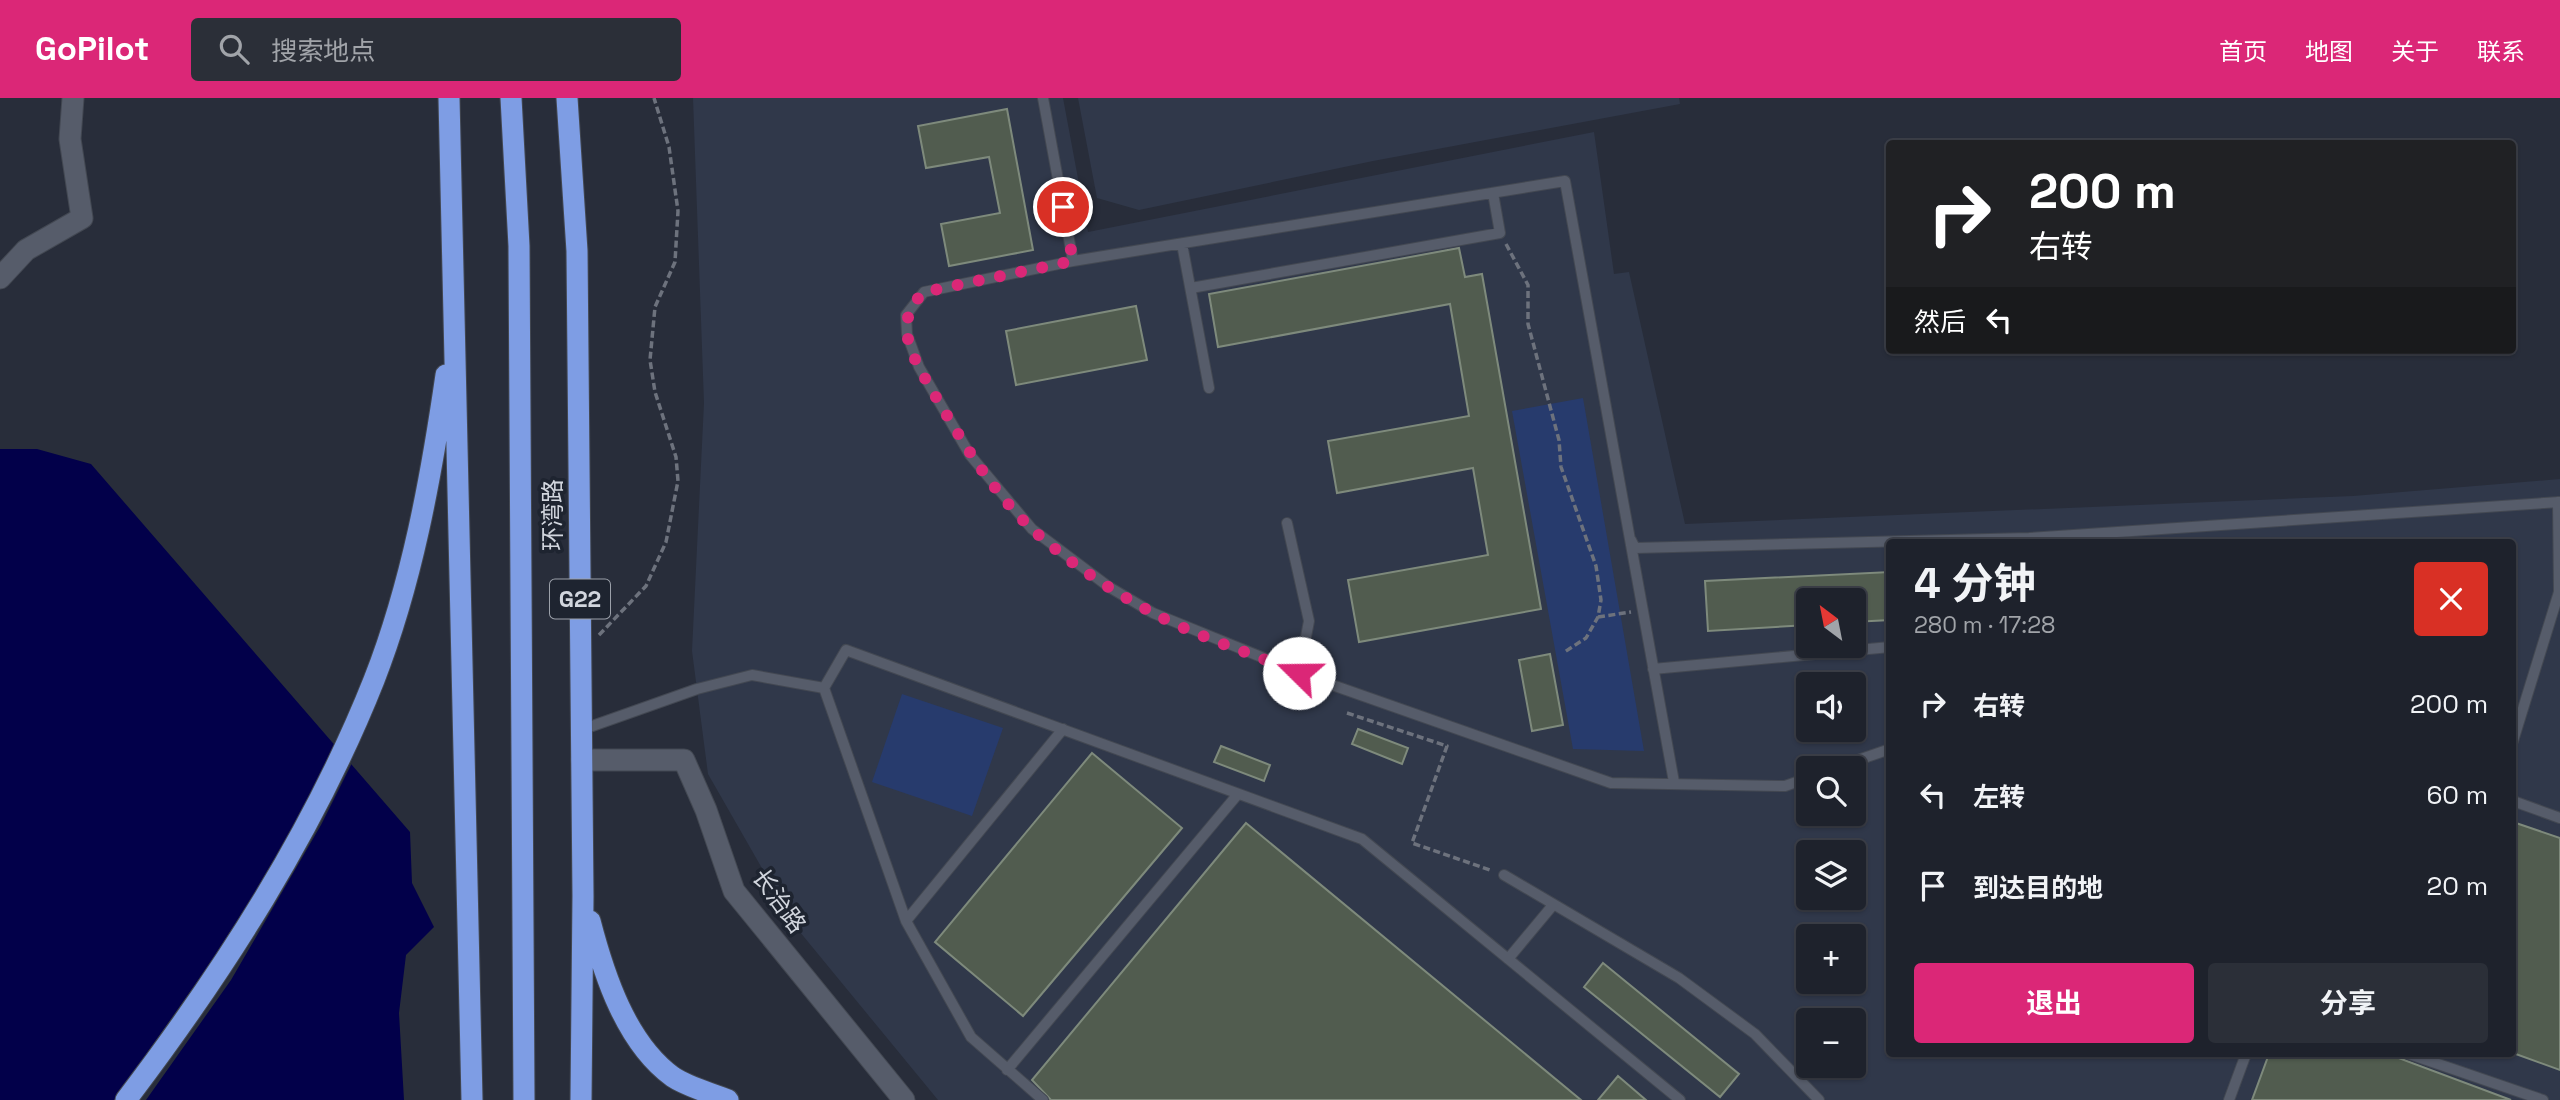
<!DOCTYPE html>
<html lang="zh">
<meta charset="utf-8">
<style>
:root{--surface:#1e222c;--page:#2b2f38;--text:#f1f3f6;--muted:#a1a4a9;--line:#3c3f48;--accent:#db2777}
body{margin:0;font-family:"Space Grotesk","Noto Sans SC",sans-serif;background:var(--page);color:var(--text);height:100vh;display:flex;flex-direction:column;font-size:26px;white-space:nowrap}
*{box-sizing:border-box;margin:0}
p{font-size:23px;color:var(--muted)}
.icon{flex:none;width:38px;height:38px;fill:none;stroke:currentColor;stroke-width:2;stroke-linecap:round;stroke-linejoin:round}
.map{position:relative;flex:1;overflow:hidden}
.drawer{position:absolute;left:1886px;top:441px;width:630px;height:518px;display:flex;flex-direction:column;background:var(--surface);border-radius:7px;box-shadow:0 2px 5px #0004,0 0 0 2px var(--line)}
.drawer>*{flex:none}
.top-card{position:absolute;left:1886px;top:42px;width:630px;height:214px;border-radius:7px;box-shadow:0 2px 5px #0004,0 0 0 2px var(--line);background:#202124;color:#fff;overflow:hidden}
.needle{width:46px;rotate:328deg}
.controls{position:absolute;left:1796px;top:490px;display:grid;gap:14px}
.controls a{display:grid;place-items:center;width:70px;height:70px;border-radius:7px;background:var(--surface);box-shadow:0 2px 5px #0004,0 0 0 2px var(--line);font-size:35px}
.pin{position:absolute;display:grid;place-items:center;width:60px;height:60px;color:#fff;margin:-30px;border:4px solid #fff;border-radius:50%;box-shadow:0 2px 7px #0007}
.me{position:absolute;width:77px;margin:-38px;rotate:292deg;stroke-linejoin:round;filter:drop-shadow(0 0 5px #0008)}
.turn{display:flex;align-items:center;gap:24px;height:147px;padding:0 28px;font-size:32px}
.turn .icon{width:91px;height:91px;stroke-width:2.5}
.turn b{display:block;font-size:49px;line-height:60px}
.then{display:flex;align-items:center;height:66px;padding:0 28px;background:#0003;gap:14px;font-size:26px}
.round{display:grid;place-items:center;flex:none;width:74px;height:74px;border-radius:7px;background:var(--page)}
.headline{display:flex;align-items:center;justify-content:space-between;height:119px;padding:0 28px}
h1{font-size:42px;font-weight:700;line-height:52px}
.action{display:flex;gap:14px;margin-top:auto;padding:14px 28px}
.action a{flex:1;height:80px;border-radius:7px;background:var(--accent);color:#fff;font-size:28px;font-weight:700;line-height:80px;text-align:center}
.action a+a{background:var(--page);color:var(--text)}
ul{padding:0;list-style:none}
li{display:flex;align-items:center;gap:21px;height:91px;padding:0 28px}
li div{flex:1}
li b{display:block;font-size:26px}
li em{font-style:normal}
header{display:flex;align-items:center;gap:42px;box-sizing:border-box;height:98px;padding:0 35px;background:var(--accent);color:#fff}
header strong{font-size:33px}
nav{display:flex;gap:38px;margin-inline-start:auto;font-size:24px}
.search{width:490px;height:63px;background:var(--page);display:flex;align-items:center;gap:18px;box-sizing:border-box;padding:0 24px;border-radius:7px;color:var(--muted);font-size:26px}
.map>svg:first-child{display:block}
.built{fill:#30384a;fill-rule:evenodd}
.green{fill:#273b6d}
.water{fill:#02004a}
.pier{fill:#282d3a}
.building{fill:#515c4f;stroke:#7e8a7c;stroke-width:2}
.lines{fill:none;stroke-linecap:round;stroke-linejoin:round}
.lane-casing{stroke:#434852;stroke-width:12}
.street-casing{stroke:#434852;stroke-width:23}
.highway-casing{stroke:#434852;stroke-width:23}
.path{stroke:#6d727d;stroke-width:3.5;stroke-dasharray:7 3.5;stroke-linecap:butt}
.lane{stroke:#565c6a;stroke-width:10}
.street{stroke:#565c6a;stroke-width:21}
.highway{stroke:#7e9de4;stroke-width:21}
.route{stroke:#db2777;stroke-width:12;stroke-dasharray:0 21.6}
.labels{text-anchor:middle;stroke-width:7;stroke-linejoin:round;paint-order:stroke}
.shield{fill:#1e2430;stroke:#9ca1aa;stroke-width:2}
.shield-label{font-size:23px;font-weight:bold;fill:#d2d6de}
.street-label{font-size:24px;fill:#d2d6de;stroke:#1e2430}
</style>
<header>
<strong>GoPilot</strong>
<div class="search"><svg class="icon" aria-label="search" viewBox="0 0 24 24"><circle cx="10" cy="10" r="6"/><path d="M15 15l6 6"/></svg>搜索地点</div>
<nav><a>首页</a><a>地图</a><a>关于</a><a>联系</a></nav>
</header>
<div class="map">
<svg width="2560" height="1002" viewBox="0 0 2560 1002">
<rect width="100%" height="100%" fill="#282d3a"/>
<path class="built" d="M693 0H1063L1088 134 1594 34 1614 176 1629 174 1685 426 2353 398 2560 381V1002H938L795 828 708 676 692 553 704 305ZM1890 444H2513V956H1890ZM1808 502H1853V548H1808ZM1808 586H1853V632H1808ZM1808 670H1853V716H1808ZM1808 754H1853V800H1808ZM1808 838H1853V884H1808ZM1808 922H1853V968H1808Z
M1078 0H1679L1680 6 1373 63 1139 112 1097 100Z"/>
<path class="green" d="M1583 300 1644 653 1573 651 1512 313Z
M902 596 1003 630 972 718 872 684Z"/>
<path class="water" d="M0 351H37L91 366 410 734 412 785 434 829 406 857 399 915 404 1002H0Z"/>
<path class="pier" d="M336 643 353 663 321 727 231 882 146 1002H114L208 868 251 801 300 717Z"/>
<path class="building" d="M1007 11 1033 152 949 168 941 126 1000 115 989 59 926 70 918 28Z
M1459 150 1465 179 1482 176 1541 511 1359 544 1348 482 1488 457 1473 370 1337 395 1328 343 1469 318 1450 206 1218 249 1209 196Z
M1136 208 1147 262 1016 287 1006 233Z
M1890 474V522L1853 524V502H1808V527L1708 533 1705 483Z
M1550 556 1563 627 1532 633 1519 562Z
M1358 631 1408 650 1402 666 1352 646Z
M1221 648 1270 667 1264 683 1214 664Z
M1092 655 1182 730 1023 918 935 844Z
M2513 724 2560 740V972L2513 955Z
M1246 725 1581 1002H1051L1032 982Z
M1603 865 1739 976 1720 999 1584 889Z
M2269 956H2388L2511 1002H2252Z
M1618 978 1646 1002H1598Z"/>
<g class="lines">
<defs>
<path id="lane" d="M1043 0 1073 163 1565 83 1674 684
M1182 146 1209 290
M1073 163 924 194 906 217 907 236 919 269 970 357 1032 431 1109 489 1153 515 1318 582 1611 685 1785 688 1808 680
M1191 190 1500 135 1493 95
M1287 425 1309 523 1299 575
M1631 442 1635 450 2029 440 2560 404
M1653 571 1890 549
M824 590 906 823 971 939 1043 1002
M581 632 697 591 752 577 824 590 846 552 1362 741 1680 1002
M2513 643 2559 494 2558 404
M1835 670 1890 651
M2513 703 2560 720
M1504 777 1679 880 1755 936 1819 1002
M906 823 1063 631
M1508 861 1553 807
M2409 956 2543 1002
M1007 972 1238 696
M2229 1002 2246 956"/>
<path id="street" d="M0 180 26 152 82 120 70 41 73 0
M582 662H684L706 712 734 793 904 1002"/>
<path id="highway" d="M449 0 472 1002
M511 0 519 148 524 1002
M567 0 577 153 583 798 581 1002
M590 823C604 877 626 945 673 979 688 989 711 995 728 1002
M126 1002C224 873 314 733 374 582 412 485 431 380 446 277"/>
</defs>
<use href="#lane" class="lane-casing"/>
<use href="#street" class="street-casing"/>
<use href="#highway" class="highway-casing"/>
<path class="path" d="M1506 146 1528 187V226L1559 342 1561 369 1596 468 1601 502 1598 519 1586 540 1563 555
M1598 519 1631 514
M599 537 646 488 666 444 678 383 676 359 655 294 650 262 655 209 675 164 678 113 669 49 654 0
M1347 615 1447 648 1412 745 1490 772"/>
<use href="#lane" class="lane"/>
<use href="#street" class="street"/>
<use href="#highway" class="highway"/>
</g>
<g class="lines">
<path class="route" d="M1063 109 1073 163 924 194C892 224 911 256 930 289 959 338 991 393 1033 432 1067 463 1110 492 1151 514 1197 539 1251 555 1299 575"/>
</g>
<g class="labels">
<rect class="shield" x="550" y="481.5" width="60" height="39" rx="5"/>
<g class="shield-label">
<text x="580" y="509">G22</text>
</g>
<g class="street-label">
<text transform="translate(553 417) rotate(-90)" y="8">环湾路</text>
<text transform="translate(779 803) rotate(54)" y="8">长治路</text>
</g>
</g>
</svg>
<div class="controls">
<a><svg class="needle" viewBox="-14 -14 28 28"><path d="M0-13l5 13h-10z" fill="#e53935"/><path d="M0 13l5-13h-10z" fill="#a1a4a9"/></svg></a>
<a><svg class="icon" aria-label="sound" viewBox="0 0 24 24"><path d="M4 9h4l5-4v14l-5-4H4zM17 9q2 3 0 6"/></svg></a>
<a><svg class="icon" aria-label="search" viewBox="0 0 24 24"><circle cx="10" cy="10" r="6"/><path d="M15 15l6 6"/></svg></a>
<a><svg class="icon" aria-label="layers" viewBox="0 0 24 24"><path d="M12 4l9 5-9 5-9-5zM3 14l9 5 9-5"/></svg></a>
<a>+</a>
<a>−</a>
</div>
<div class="pin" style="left:1063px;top:109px;background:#d93025"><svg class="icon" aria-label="arrive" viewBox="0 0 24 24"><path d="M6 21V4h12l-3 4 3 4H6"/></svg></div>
<svg class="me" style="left:1299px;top:575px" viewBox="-20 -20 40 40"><circle r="19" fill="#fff"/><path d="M0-13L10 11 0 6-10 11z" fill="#db2777"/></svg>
<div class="top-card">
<div class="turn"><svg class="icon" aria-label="right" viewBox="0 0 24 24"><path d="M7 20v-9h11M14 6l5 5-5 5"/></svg><div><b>200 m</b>右转</div></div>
<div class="then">然后<svg class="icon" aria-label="left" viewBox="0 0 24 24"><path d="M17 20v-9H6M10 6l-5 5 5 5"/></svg></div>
</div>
<section class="drawer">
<div class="headline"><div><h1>4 分钟</h1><p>280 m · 17:28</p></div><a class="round" style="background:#d93025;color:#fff"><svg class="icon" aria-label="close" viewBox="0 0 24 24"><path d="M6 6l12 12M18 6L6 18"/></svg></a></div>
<ul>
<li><svg class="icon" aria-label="right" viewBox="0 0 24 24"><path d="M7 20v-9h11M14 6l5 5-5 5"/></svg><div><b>右转</b></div><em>200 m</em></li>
<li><svg class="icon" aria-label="left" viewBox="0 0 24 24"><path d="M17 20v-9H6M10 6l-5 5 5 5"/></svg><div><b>左转</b></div><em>60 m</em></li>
<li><svg class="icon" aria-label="arrive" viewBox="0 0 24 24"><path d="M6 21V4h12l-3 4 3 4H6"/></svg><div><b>到达目的地</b></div><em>20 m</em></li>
</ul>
<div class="action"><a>退出</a><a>分享</a></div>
</section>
</div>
